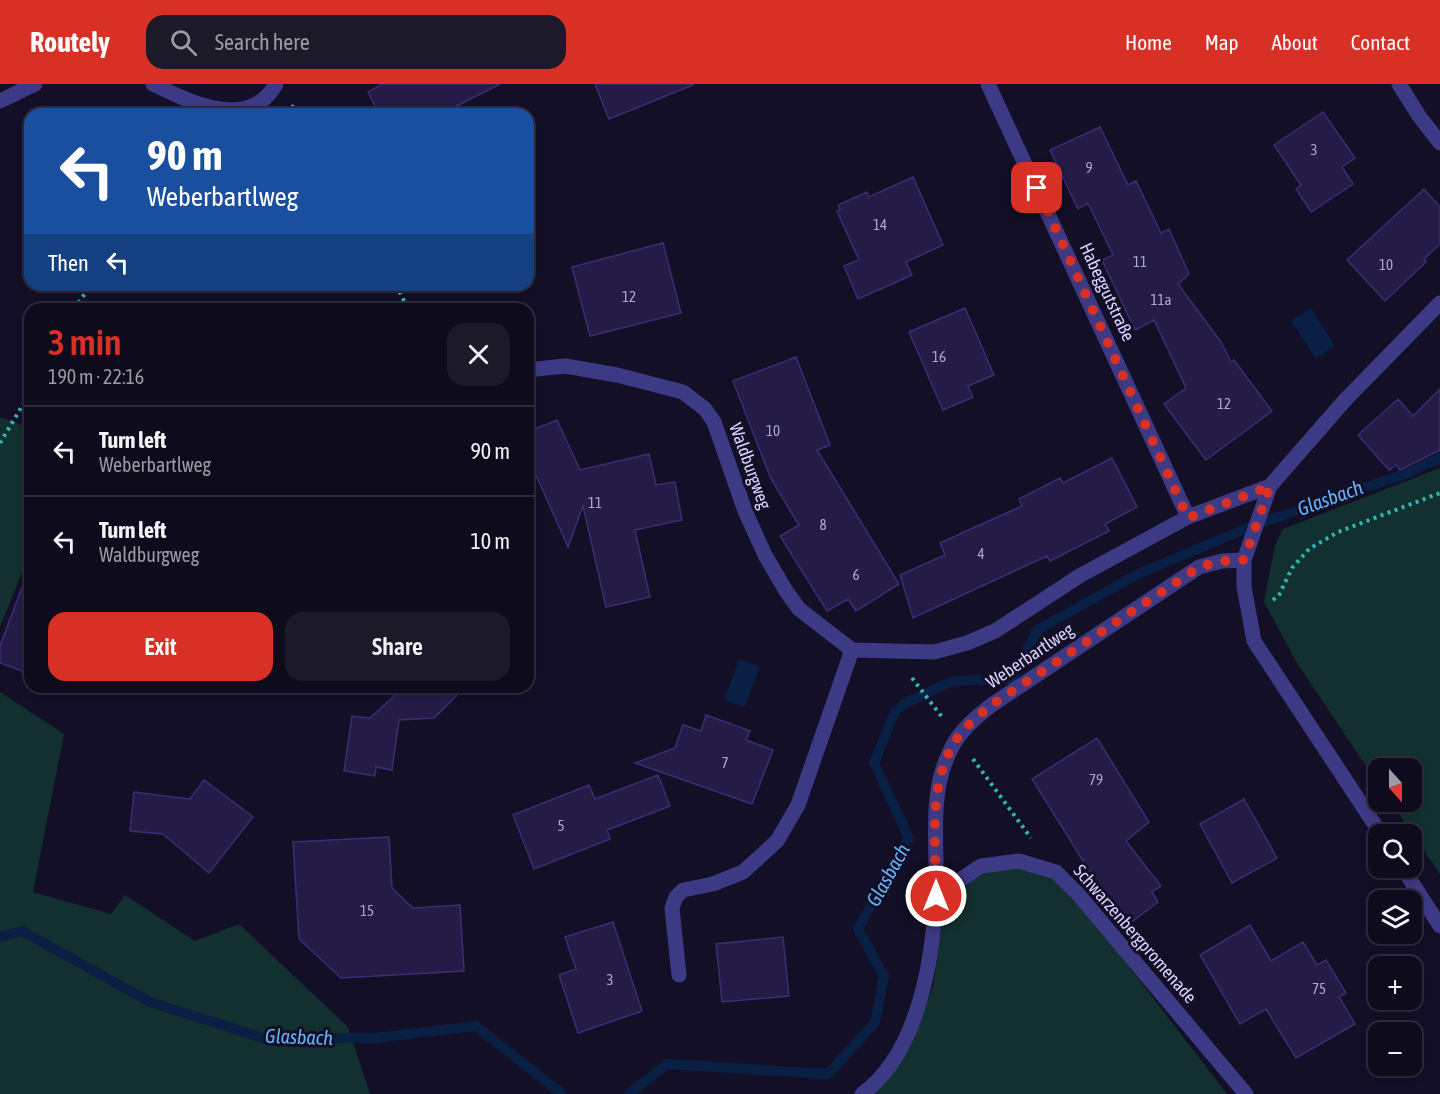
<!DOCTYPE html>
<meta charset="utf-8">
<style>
:root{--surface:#0e0b1c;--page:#1c1929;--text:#f1f3f6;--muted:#9b9ba3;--line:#2e2b3b;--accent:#d93025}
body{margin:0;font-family:"Asap Condensed",sans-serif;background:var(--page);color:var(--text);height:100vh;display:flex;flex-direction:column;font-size:22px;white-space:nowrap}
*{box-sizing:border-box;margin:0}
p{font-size:20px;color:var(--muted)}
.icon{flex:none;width:33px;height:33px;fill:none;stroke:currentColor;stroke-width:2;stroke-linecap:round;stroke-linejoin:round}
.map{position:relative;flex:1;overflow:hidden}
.side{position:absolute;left:24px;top:219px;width:510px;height:390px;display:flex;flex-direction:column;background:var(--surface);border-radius:18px;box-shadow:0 3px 9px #0003,0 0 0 2px var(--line)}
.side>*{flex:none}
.hud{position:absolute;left:24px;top:24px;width:510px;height:183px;border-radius:18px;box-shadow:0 3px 9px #0003,0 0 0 2px var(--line);background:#1a4fa0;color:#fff;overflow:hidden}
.needle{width:39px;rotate:159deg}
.tools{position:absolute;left:1368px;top:674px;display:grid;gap:12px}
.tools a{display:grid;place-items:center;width:54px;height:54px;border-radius:12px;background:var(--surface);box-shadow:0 3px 9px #0003,0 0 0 2px var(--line);font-size:30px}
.pin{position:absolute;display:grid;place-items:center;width:51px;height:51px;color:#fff;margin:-26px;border-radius:12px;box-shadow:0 3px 9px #0006}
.me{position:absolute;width:66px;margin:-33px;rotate:0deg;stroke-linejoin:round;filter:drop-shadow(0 0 4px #0008)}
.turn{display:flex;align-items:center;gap:21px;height:126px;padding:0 24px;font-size:27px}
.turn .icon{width:78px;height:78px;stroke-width:2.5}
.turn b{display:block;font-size:42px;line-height:51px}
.then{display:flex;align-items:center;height:57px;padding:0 24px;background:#0003;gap:12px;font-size:22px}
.round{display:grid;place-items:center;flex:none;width:63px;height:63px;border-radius:18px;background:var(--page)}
.summary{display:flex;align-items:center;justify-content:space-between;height:102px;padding:0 24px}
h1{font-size:36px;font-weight:600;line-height:45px;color:var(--accent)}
.primary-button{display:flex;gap:12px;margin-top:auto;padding:12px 24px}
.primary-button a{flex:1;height:69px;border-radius:18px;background:var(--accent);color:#fff;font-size:24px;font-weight:600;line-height:69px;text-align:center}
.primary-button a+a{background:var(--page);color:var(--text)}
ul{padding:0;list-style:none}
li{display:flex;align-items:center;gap:18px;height:90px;padding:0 24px;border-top:2px solid var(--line)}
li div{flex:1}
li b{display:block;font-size:22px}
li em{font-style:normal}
header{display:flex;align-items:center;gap:36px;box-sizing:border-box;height:84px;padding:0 30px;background:var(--accent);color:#fff}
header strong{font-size:28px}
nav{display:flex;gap:33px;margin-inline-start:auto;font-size:21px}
.search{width:420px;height:54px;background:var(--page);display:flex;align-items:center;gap:15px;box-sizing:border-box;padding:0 21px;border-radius:18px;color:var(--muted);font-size:22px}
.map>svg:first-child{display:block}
.green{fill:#12302f}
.water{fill:#0a1f44}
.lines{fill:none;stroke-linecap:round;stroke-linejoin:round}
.stream{stroke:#0a1f44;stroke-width:10}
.building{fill:#241b47;stroke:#3b2d73;stroke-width:1.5}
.path{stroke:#2fb8b0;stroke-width:4;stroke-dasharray:3 4.5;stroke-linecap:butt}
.minor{stroke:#3d3a85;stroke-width:15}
.route{stroke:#d93025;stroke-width:10;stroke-dasharray:0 18}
.labels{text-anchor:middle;stroke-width:6;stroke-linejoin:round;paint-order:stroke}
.number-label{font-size:15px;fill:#aca6d1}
.street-label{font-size:18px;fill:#d9d4ff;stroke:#130f26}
.water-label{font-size:20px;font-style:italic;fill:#62b6ff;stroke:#130f26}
</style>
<header>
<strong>Routely</strong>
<div class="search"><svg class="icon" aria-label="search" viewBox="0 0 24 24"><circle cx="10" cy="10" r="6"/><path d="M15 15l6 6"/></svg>Search here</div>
<nav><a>Home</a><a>Map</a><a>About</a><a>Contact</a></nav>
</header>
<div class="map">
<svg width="1440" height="1010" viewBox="0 0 1440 1010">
<rect width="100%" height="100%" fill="#130f26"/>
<path class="green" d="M0 333 30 344V469L0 543Z
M1440 384V790L1390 717H1412V684H1378V700L1297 579 1264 518 1275 461 1283 445Z
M0 608 64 650 33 808 111 830 125 811 195 857 239 840 348 943 370 1010H0Z
M1013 781 1052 792 1107 854 1227 1010H871L894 988 916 946 933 903 946 813 988 787Z"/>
<path class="water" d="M1311 224 1335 262 1316 275 1291 237Z
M739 575 760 582 745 623 724 616Z"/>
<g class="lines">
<path class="stream" d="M0 853 22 847 150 918 266 955 374 954 476 942 562 1010
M629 1010 667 980 828 990 875 939 884 892 858 845 909 754 874 679 895 627 908 618 953 597 1013 595 1037 546 1138 490 1255 441 1405 390 1440 374"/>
</g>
<path class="building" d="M382 0H500L441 30H379L368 8Z
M595 0H693V1L609 35Z
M1323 28 1355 74 1342 83 1353 100 1311 128 1296 105 1301 101 1274 61Z
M1100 43 1128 101 1136 97 1161 149 1169 145 1189 190 1178 200 1221 258 1231 278 1234 276 1272 327 1206 376 1164 320 1186 304 1154 236 1135 246 1102 176 1113 171 1088 119 1078 125 1050 66Z
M913 93 943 161 906 178 912 191 858 215 844 182 859 176 837 127 840 125 838 121 867 108 869 113Z
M1424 105 1440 123V160L1424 175 1426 178 1385 217 1347 176Z
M663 159 681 229 590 252 572 183Z
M965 224 994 291 968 302 973 313 943 326 909 248Z
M796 273 830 361 817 366 899 500 856 527 848 515 827 527 780 452 799 441 771 395 733 297Z
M1440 305V366L1400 386 1396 381 1389 386 1358 351 1398 315 1413 332Z
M557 336 580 386 649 370 656 401 675 398 682 436 635 446 650 513 606 523 583 422 568 463 528 373V348Z
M1112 374 1137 423 1105 440 1109 447 1050 477 1047 472 913 534 900 491 945 471 940 459 1022 422 1019 415 1060 394 1063 399Z
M27 490H30V590L0 579V562Z
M404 603H465L434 634 399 636 392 686 376 683 375 692 344 687 352 632 370 634Z
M706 631 750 647 746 656 773 666 752 720 635 679 675 664 683 641 701 647Z
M1097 654 1149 738 1126 757 1161 802 1152 808 1158 818 1125 843 1085 792 1090 788 1032 695Z
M658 691 670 722 607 746 610 755 534 785 513 731 589 701 595 715Z
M204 696 253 733 209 789 163 750 130 747 134 708 190 715Z
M1244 715 1277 774 1232 799 1200 740Z
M389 753 392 804 413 824 460 821 464 887 341 894 299 855 293 758Z
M613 838 642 927 578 949 559 891 576 885 565 853Z
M1250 841 1271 877 1303 858 1317 881 1326 876 1346 909 1339 913 1355 940 1296 974 1266 925 1240 940 1200 871Z
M783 853 789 912 722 918 716 860Z"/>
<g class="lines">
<path class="path" d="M291 22 311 30
M396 201 408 225
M74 225 91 201
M0 359 30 309
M1273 516 1279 511 1292 484 1309 465 1338 448 1440 409
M912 594 942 633
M973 675 1031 754"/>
<path class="minor" d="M153 0C190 18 249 48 276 0
M988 0 1188 433
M1399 0 1419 32 1440 59
M0 17 35 0
M528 286 565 282 617 291 683 308 705 325 714 338 745 427 765 471 786 507 799 525 852 566 934 568 967 559 995 547 1081 491 1188 433 1270 402
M1381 750 1254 557 1244 503V476L1270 402 1346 315 1440 219
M1402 783 1440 842
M936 812 981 782 1019 777 1056 788 1078 810 1246 1010
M679 891 672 824 676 813 683 806 713 800 743 788 777 757 798 721 852 566
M862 1010C918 970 933 876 936 811 938 763 928 711 950 667 959 647 976 633 993 620L1199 483 1222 477 1244 476"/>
</g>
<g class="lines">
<path class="route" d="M936 812C936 762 927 700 956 656 965 642 980 630 993 620L1199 483 1222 477 1244 476 1270 402 1188 434 1037 104"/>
</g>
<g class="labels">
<g class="number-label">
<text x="1314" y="71">3</text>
<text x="1089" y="89">9</text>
<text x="880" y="146">14</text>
<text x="1140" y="183">11</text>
<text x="1386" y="186">10</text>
<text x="629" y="218">12</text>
<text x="1161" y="221">11a</text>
<text x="939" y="278">16</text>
<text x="1224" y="325">12</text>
<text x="773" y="352">10</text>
<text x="595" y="424">11</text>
<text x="823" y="446">8</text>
<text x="981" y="475">4</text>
<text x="856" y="496">6</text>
<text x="725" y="684">7</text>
<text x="1096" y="701">79</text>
<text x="561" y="747">5</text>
<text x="367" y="832">15</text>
<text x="610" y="901">3</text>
<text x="1319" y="910">75</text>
</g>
<g class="street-label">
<text transform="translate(1107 208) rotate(65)" y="6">Habeggutstraße</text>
<text transform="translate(750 382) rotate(70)" y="6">Waldburgweg</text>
<text transform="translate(1030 572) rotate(-34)" y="6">Weberbartlweg</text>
<text transform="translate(1135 850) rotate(49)" y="6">Schwarzenbergpromenade</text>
</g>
<g class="water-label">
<text transform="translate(1330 414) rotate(-20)" y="7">Glasbach</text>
<text transform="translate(888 791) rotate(-61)" y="7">Glasbach</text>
<text transform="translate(299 953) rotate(2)" y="7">Glasbach</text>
</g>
</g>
</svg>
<div class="tools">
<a><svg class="needle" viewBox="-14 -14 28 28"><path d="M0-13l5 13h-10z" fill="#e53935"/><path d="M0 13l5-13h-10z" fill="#9b9ba3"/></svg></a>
<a><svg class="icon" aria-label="search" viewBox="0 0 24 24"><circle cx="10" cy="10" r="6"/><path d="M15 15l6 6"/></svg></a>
<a><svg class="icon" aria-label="layers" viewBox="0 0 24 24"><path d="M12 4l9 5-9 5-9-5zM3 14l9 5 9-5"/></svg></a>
<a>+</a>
<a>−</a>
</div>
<div class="pin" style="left:1037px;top:104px;background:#d93025"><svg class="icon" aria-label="arrive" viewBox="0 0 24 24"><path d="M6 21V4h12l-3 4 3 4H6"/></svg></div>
<svg class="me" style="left:936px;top:812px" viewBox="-20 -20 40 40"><circle r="17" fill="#d93025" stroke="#fff" stroke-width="3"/><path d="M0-11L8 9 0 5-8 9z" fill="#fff"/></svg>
<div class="hud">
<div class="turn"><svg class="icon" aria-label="left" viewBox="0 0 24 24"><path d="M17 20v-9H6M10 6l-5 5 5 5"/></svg><div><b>90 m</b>Weberbartlweg</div></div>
<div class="then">Then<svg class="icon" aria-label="left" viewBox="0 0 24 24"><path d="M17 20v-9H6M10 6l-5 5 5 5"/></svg></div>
</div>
<section class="side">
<div class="summary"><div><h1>3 min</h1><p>190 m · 22:16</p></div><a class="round"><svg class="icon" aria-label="close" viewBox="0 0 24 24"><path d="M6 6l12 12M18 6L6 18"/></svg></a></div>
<ul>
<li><svg class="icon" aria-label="left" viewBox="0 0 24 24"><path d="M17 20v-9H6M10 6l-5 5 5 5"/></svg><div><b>Turn left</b><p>Weberbartlweg</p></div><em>90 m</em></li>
<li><svg class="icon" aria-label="left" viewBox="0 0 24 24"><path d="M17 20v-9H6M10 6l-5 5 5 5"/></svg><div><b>Turn left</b><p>Waldburgweg</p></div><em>10 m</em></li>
</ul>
<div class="primary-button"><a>Exit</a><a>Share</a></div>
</section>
</div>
